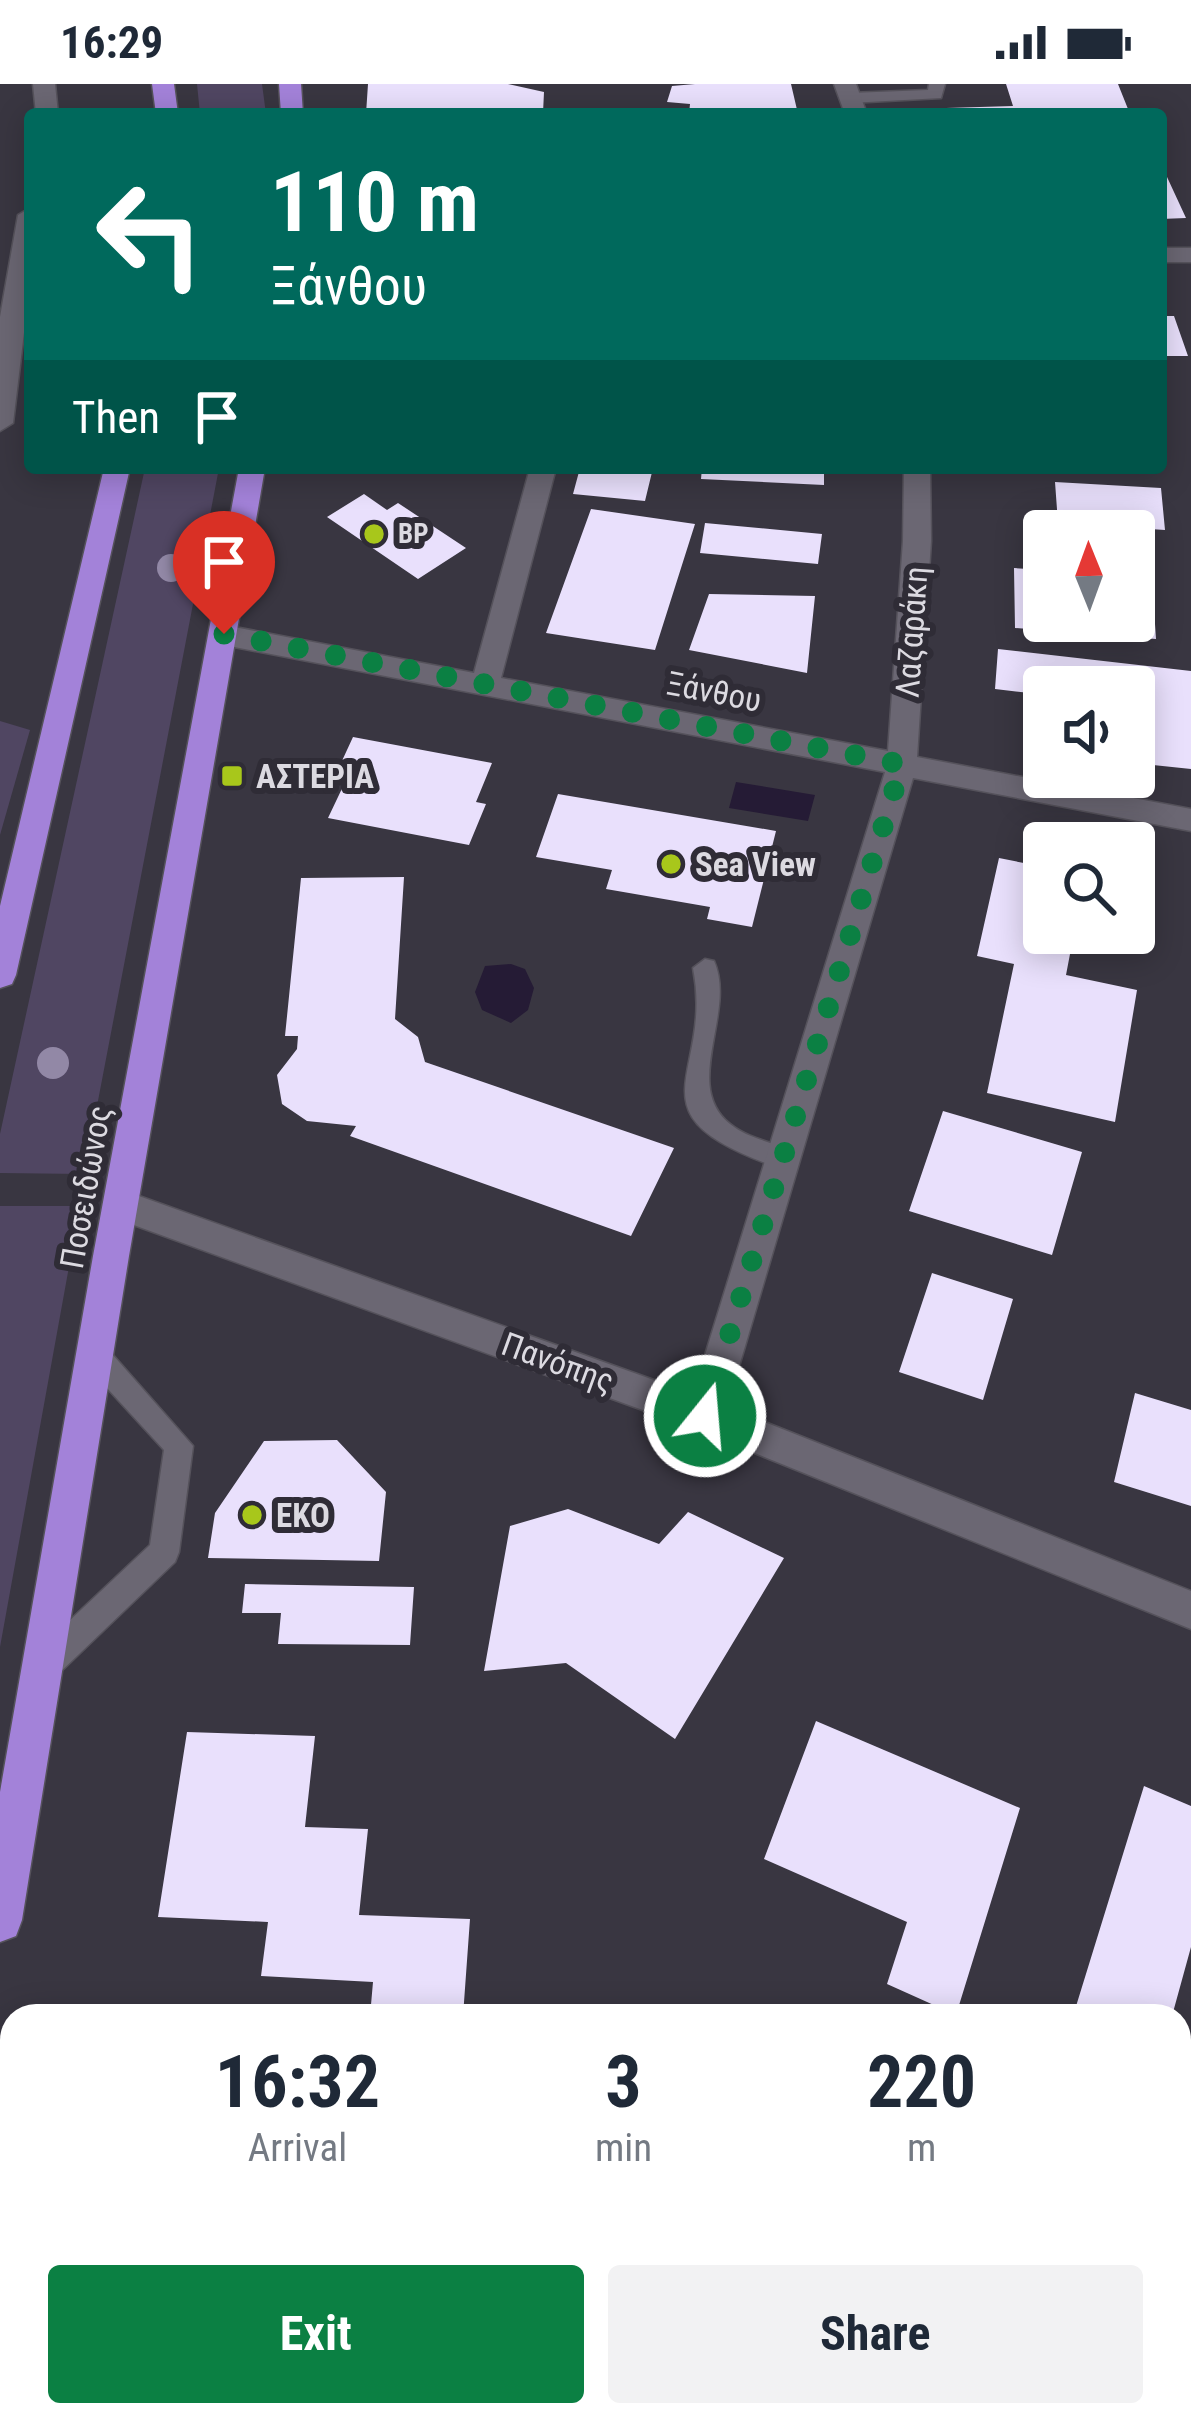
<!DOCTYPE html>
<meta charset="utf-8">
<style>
:root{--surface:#fff;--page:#f2f2f3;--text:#1f2937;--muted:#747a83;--accent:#0b8043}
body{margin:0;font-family:"Roboto Condensed",sans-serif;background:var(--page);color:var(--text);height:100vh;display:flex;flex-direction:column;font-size:45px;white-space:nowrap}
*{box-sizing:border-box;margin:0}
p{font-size:39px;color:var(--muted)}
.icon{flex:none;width:66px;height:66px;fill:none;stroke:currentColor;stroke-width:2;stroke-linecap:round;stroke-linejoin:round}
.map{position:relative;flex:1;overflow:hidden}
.side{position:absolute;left:0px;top:1920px;width:1191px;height:423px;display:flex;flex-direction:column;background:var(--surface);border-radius:36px 36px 0 0;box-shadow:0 6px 30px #0003}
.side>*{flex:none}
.guide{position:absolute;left:24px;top:24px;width:1143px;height:366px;border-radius:12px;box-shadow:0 6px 30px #0003;background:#00695c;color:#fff;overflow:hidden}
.needle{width:78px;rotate:359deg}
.controls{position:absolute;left:1023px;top:426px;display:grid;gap:24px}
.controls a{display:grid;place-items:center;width:132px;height:132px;border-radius:12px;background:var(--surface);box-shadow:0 6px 30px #0003;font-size:60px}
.pin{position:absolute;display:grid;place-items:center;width:102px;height:102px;color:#fff;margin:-123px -51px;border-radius:50% 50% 50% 0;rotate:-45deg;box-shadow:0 0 12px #0007}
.pin .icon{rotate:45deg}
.me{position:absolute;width:132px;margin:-66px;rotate:17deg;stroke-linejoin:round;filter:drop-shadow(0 0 9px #0008)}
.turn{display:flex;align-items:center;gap:42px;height:252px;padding:0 48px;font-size:54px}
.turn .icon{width:156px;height:156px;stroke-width:2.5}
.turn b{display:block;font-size:84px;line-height:102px}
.then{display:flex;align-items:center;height:114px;padding:0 48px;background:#0003;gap:24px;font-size:45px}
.eta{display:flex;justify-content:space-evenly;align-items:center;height:204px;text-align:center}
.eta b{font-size:72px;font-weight:700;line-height:84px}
.cta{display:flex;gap:24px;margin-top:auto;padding:24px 48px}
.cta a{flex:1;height:138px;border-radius:12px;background:var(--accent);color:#fff;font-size:48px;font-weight:700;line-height:138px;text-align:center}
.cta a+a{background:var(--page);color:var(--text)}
.status{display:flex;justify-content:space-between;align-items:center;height:84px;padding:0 60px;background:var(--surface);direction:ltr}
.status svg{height:33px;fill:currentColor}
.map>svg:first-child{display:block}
.green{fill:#504662}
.water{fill:#251b35}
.building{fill:#e9e0fc}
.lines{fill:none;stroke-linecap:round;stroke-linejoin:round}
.lane-casing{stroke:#55525b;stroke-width:3}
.street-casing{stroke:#55525b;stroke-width:3}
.highway-casing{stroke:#55525b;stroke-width:3}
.lane{fill:#6b6773;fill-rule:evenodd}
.street{fill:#6b6773;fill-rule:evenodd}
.highway{fill:#a382d9;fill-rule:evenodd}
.tree{fill:#9288a6}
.route{stroke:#0b8043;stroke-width:21;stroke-dasharray:0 37.8}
.poi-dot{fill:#a8c71b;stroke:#2f2c36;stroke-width:4.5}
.labels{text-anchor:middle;stroke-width:12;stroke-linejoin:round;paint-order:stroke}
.far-poi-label{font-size:27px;font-weight:bold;fill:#dcdae1;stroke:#2f2c36;text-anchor:start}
.street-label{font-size:33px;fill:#dcdae1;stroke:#2f2c36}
.poi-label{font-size:33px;font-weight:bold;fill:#dcdae1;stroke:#2f2c36;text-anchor:start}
</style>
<div class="status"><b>16:29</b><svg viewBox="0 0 49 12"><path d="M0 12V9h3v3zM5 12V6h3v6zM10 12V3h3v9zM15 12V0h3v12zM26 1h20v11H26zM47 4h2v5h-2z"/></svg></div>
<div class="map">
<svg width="1191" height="2342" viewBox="0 0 1191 2342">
<rect width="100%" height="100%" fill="#393641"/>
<path class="green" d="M197 0H262L266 30H200Z
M145 384H219L84 1090 0 1089V1050Z
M0 637 30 646 0 751Z
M0 1122H80L0 1563Z"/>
<path class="water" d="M736 698 815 711 808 737 729 724Z
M511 880 525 885 534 904 528 926 511 939 482 926 475 908 485 882Z"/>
<path class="building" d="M368 0H508L544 8 543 29 366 30Z
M695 0H791L798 30H689L690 20 667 18 672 2Z
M1006 0H1118L1130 30H948L946 24 1013 22Z
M1161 80 1186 134 1161 135Z
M1161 232H1174L1188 272H1161Z
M580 384H653L645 417 573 410Z
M702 384H824V401L701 395Z
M1055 398 1161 404 1165 446 1058 439Z
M364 410 387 426 398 419 466 464 418 495 327 433Z
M591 425 695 440 655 566 546 549Z
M705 439 822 450 818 480 700 469Z
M1014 484 1044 486V537H1134V493L1152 495 1156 555 1015 544Z
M709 510 815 512 807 589 689 566Z
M998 565 1191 587V685L1134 679V603H1044V630L1028 628 1030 609 995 605Z
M353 653 492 679 476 718 486 720 469 761 328 734 347 694 335 692Z
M558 710 776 747 752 843 707 835 710 823 606 805 612 786 536 773Z
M999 774 1044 783V849H1074L1066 891 1137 906 1115 1038 987 1009 1014 880 977 872Z
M404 793 395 935 418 953 425 978 674 1064 631 1152 350 1052 356 1042 307 1037 282 1020 277 991 297 965 298 952H285L301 794Z
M943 1027 1082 1068 1052 1171 909 1127Z
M932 1189 1013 1215 983 1316 899 1288Z
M1135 1309 1191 1326V1422L1114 1398Z
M337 1356 386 1408 379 1477 208 1474 215 1429 264 1357Z
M568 1425 659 1460 688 1428 784 1474 675 1655 566 1579 484 1587 510 1442Z
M245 1500 414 1503 410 1561 278 1560 281 1529H242Z
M816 1637 1020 1724 956 1931 887 1900 907 1838 764 1775Z
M187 1648 315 1652 305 1743 368 1745 359 1831 470 1835 463 1932H370L373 1898 261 1892 268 1838 158 1833Z
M1144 1702 1191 1722V1863L1172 1932H1073Z
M1179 2173 1191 2179V2312L1179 2306Z
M116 2331H399L394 2342H111Z
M779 2331H1078L1101 2342H775Z"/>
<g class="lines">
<defs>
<path id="lane" d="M929 0H945L941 14 850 19 842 14 850 9 928 6Z
M705 875 714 877C737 928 681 1001 730 1040 747 1054 771 1058 791 1066L795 1074 791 1082 782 1085C620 1029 715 995 693 884Z
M95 1259 105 1262 193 1362 179 1468 175 1478 54 1594 43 1598 32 1594 28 1583 32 1572 150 1461 164 1366 85 1280 81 1271 85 1262Z"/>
<path id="street" d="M33 0H55L58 30H36Z
M834 0H856L867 30H845Z
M30 124V199L13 339 0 347V233L18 131Z
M1161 164H1191V178H1161Z
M530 384H556L501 594 888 667 903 457 904 384H930L931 457 917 673 1191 725V747L913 694 727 1323 1191 1507V1545L695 1345 109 1132 104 1121 109 1110 122 1106 693 1310 885 688 224 561 210 551 224 541 474 589Z"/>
<path id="highway" d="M152 0H174L178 30H156Z
M279 0H301L303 30H281Z
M104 384H130L16 891 12 900 0 904V822Z
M239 384H265L129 1172 22 1836 16 1852 0 1858V1708L93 1172Z"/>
</defs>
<use href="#lane" class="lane-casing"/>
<use href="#street" class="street-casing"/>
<use href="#highway" class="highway-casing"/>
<use href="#lane" class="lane"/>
<use href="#street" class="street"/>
<use href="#highway" class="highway"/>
</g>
<g class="tree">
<circle cx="171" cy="484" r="14"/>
<circle cx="53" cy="979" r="16"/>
</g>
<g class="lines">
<path class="route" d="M224 550 902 680 705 1332"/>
</g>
<g class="poi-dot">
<circle cx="374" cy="450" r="12"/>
<rect x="220" y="680" width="24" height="24" rx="6"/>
<circle cx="671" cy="780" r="12"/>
<circle cx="252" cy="1431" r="12"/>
</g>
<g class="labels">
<g class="far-poi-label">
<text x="398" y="459">BP</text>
</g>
<g class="street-label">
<text transform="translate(911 548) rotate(-86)" y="12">Λαζαράκη</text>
<text transform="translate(714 607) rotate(11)" y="12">Ξάνθου</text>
<text transform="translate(85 1103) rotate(-80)" y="12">Ποσειδώνος</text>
<text transform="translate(558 1278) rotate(20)" y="12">Πανόπης</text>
</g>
<g class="poi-label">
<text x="256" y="704">ΑΣΤΕΡΙΑ</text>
<text x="695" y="792">Sea View</text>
<text x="276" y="1443">EKO</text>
</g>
</g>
</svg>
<div class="controls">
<a><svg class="needle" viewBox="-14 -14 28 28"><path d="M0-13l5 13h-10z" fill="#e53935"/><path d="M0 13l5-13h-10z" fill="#747a83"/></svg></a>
<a><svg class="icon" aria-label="sound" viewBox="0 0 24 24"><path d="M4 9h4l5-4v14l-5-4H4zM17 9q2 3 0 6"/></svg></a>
<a><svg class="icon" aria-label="search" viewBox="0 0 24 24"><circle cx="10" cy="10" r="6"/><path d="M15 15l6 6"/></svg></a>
</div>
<div class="pin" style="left:224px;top:550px;background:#d93025"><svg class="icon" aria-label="arrive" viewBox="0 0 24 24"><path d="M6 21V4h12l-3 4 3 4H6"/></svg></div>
<svg class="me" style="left:705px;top:1332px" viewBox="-20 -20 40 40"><circle r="17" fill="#0b8043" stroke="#fff" stroke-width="3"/><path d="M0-11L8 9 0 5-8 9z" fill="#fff"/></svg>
<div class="guide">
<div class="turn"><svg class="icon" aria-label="left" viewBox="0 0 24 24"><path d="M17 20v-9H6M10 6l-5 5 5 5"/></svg><div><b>110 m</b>Ξάνθου</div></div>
<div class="then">Then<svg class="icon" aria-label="arrive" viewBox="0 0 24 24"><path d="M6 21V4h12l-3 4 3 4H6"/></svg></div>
</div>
<section class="side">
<div class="eta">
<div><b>16:32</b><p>Arrival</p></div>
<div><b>3</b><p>min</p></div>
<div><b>220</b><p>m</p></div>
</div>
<div class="cta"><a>Exit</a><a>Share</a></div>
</section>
</div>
